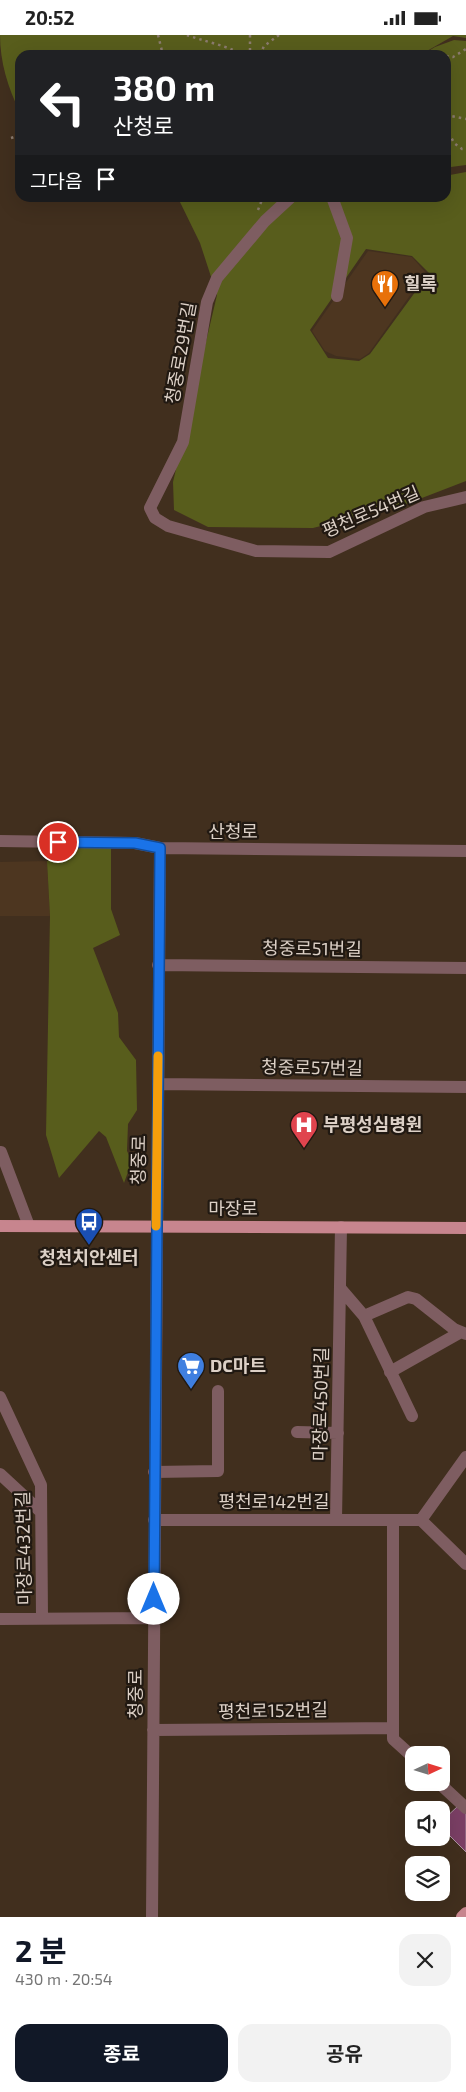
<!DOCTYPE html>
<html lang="ko">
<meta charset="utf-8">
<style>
:root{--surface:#fff;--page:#f2f2f2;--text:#222;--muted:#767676;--accent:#111827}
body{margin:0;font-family:"Exo 2","Noto Sans KR",sans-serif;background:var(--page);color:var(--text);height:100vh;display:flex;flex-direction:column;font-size:19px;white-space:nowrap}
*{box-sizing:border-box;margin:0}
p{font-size:16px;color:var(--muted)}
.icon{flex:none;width:28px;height:28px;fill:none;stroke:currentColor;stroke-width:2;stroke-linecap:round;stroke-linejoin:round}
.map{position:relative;height:1882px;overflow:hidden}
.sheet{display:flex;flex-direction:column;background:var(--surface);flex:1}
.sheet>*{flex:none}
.banner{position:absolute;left:15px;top:15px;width:436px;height:152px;border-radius:15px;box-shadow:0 5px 20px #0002;background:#202124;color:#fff;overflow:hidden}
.needle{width:32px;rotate:86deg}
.tools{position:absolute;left:405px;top:1711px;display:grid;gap:10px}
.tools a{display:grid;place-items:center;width:45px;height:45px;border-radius:10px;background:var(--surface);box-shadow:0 5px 20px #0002;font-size:25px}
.pin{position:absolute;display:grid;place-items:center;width:42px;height:42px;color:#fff;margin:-21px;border:2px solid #fff;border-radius:50%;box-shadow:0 1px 5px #0007}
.me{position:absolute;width:55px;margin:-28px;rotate:0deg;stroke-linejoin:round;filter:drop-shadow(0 0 4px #0008)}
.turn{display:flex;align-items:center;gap:18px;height:105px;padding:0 15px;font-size:22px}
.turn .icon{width:65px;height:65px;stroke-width:2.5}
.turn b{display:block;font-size:35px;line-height:42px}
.then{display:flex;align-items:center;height:48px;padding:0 15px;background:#0003;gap:10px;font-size:19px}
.round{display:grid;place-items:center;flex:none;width:52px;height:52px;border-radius:15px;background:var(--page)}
.head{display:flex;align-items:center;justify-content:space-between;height:85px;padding:0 15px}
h1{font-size:30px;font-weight:700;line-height:38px;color:var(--accent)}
.action{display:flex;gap:10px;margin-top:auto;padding:10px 15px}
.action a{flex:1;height:58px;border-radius:15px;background:var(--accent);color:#fff;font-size:20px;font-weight:700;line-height:58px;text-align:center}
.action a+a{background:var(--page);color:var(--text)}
.status{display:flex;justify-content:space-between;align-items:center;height:35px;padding:0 25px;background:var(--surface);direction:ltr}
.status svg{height:14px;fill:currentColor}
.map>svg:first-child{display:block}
.built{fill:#4d3620}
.green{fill:#585d1c;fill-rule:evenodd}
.building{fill:#7b3f65;stroke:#ac92a1}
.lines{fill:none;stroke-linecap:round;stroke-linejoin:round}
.path{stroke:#8b7b6e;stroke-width:2.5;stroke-dasharray:2.5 4;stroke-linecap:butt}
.minor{stroke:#7e5d61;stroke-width:12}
.major{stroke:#c7858e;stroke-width:12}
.route-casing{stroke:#114b97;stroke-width:12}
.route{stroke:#1a73e8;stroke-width:9}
.slow{stroke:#f59e0b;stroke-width:9}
.labels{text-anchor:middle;stroke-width:4.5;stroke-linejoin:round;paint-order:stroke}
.poi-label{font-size:18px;font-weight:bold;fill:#dcd0c6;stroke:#211912;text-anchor:start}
.street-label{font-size:18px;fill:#dcd0c6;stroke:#211912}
</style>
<div class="status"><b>20:52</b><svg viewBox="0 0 49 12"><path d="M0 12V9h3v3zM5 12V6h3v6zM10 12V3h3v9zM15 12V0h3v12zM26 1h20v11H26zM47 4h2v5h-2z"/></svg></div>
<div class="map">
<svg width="466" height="1882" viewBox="0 0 466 1882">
<rect width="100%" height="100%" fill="#412f1e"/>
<path class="built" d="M368 216 412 222 426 238 369 318 360 324 336 321 325 316 312 296Z
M47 826 50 881H0V827Z"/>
<path class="green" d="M0 0H466V3L453 1 420 20H20V77C8 53 0 27 0 0Z
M454 5 466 6V130L451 132 446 123V20H422L435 12Z
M446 136 450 140 466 137V446L409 468 313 493 208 492 174 475 173 447 217 260 200 208 179 165 172 163 446 162ZM366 214 412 221 429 238 370 319 359 326 328 323 310 295Z
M87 810 111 812V874L120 900 93 913 118 978 119 1002 136 1025 137 1075 128 1089 127 1116 132 1126 124 1148 106 1102 99 1096 59 1143 46 1100 50 881 47 826Z"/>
<path class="building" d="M458 1771 466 1778V1817L441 1792V1787Z"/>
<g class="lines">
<path class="path" d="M158 0 163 20
M187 0C199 5 236 13 242 20
M250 0V20
M260 20 264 11 279 0
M446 21 453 22 466 14
M446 80 466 84
M446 92 454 108 462 114H466
M11 103 20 100
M258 175 263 162"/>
<path class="minor" d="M291 162 265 186 217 243 207 267 183 407 150 473 155 483 168 491 256 516 329 517 424 472 466 462
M332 162 347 203 337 261
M0 806 135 808 160 813 466 816
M158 930 466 933
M158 1049 466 1052
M1 1117 29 1191
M340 1253 364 1281 412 1381
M364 1281 408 1262 416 1264 454 1294 466 1299
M390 1337 461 1297
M0 1362 41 1450 42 1583
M297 1397 338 1398
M154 1437 218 1436V1356
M0 1439 40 1476
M154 1485H421L466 1529
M336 1485 341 1192
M421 1485 466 1422
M0 1584 154 1583
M393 1693V1485
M153 1695 393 1693V1704L414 1723
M439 1748 466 1773
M152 1882 160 813"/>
<path class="major" d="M0 1191 466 1193
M462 1882 466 1878"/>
</g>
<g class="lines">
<defs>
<path id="route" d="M58 807 135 808 160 813 154 1564"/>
</defs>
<use href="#route" class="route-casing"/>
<use href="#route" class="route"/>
<path class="slow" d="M156 1191 158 1021"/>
</g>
<defs>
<symbol id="restaurant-pin" viewBox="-11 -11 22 30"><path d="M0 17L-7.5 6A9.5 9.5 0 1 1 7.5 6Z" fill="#e8710a" stroke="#211912"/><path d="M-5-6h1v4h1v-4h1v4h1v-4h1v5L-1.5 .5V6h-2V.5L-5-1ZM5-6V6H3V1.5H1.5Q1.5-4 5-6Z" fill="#fff"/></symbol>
<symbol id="hospital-pin" viewBox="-11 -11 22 30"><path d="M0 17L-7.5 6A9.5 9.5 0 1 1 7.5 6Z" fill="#e0444e" stroke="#211912"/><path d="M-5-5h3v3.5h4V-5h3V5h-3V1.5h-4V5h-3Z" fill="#fff"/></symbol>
<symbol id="bus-pin" viewBox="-11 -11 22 30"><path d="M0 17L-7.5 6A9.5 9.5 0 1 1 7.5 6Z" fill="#1a4fb4" stroke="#211912"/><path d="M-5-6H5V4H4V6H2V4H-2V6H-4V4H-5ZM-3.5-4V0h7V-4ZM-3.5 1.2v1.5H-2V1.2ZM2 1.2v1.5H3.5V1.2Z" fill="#fff"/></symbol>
<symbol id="supermarket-pin" viewBox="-11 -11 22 30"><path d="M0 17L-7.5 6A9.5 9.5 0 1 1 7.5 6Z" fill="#3f7fe0" stroke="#211912"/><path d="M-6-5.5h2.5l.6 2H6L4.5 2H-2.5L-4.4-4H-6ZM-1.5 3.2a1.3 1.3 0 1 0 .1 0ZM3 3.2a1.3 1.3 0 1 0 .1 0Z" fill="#fff"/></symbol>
</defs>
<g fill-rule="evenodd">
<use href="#restaurant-pin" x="369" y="233" width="32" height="43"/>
<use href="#hospital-pin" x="288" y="1074" width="32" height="43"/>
<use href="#bus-pin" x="73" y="1171" width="32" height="43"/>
<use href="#supermarket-pin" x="175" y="1315" width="32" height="43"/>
</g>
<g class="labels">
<g class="poi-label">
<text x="404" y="255">힐록</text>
<text x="323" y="1096">부평성심병원</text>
<text x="89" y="1229" text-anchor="middle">청천치안센터</text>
<text x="210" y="1337">DC마트</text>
</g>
<g class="street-label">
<text transform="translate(181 318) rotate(-80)" y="6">청중로29번길</text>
<text transform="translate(371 477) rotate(-23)" y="6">평천로54번길</text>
<text x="233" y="803">산청로</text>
<text transform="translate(312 914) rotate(1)" y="6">청중로51번길</text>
<text transform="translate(312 1033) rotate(1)" y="6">청중로57번길</text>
<text transform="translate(139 1125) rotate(-89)" y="6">청중로</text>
<text x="233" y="1180">마장로</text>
<text transform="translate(321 1369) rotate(-89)" y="6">마장로450번길</text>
<text x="274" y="1473">평천로142번길</text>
<text transform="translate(24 1513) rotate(-91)" y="6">마장로432번길</text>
<text transform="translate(136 1659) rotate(-90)" y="6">청중로</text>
<text transform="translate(273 1676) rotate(-1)" y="6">평천로152번길</text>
</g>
</g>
</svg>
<div class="tools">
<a><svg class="needle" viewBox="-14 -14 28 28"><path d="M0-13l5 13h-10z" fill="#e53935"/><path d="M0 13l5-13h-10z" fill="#767676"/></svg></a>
<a><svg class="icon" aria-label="sound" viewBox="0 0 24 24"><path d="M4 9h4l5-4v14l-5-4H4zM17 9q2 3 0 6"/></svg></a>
<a><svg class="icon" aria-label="layers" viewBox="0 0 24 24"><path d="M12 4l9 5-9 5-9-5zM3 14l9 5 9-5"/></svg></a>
</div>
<div class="pin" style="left:58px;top:807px;background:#d93025"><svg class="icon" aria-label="arrive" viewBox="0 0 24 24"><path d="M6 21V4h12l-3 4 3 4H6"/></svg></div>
<svg class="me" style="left:154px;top:1564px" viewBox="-20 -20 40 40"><circle r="19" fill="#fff"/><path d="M0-13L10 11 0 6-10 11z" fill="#1a73e8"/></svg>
<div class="banner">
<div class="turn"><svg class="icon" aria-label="left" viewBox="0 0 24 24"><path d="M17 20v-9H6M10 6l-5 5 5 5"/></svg><div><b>380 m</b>산청로</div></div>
<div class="then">그다음<svg class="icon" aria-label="arrive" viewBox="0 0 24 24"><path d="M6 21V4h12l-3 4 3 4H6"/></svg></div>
</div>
</div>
<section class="sheet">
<div class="head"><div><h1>2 분</h1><p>430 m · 20:54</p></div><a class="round"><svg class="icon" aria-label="close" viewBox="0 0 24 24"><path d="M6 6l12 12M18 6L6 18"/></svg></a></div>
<div class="action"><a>종료</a><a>공유</a></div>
</section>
